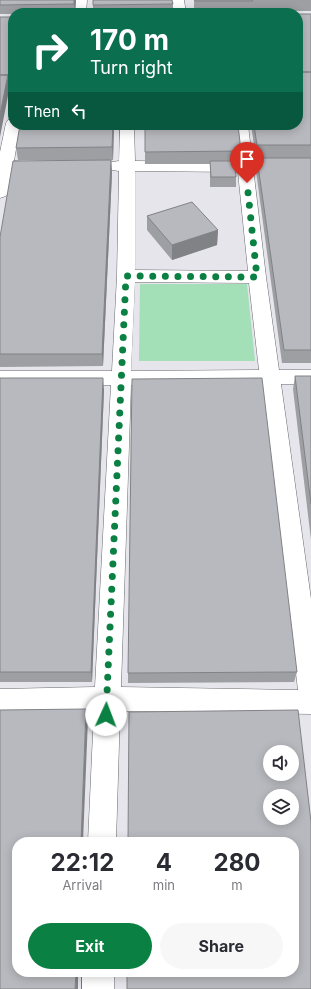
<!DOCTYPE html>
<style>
:root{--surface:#fff;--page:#f7f7f7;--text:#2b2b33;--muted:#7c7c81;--accent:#0b8043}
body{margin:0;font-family:Inter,sans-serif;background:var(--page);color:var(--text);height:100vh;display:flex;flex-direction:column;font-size:15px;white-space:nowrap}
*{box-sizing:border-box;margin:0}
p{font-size:13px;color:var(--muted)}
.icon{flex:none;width:22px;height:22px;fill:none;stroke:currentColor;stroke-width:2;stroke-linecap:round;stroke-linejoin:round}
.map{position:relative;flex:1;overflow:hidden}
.drawer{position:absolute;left:12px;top:837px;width:287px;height:140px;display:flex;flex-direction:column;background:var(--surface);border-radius:16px;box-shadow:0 2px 10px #0003}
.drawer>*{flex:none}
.top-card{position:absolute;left:8px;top:8px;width:295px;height:122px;border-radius:16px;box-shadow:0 2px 10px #0003;background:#0b6e4f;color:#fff;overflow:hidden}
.tools{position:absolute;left:263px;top:745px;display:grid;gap:8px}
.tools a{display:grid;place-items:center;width:36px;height:36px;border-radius:50%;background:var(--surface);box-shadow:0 2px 10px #0003;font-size:20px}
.pin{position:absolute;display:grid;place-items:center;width:34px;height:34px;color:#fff;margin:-41px -17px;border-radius:50% 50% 50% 0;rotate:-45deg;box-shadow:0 0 4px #0007}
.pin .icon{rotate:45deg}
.me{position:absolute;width:44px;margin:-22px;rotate:2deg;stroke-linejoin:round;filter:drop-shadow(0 0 3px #0008)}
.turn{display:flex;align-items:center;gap:14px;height:84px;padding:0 16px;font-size:18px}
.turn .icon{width:52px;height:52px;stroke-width:2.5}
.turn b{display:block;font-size:28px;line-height:34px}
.then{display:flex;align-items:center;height:38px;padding:0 16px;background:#0003;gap:8px;font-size:15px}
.eta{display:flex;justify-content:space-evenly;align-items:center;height:68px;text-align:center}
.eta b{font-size:24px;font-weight:700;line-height:28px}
.cta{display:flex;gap:8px;margin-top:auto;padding:8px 16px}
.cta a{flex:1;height:46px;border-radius:24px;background:var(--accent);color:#fff;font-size:16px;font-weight:700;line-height:46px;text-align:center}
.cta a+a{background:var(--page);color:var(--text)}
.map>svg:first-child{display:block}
.green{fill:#a3dfb7}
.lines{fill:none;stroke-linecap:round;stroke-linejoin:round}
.minor-casing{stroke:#696a6e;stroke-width:1}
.minor{fill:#fff;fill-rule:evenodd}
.wall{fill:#9e9fa3}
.shaded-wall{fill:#818285}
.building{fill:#b8b9be;stroke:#818285;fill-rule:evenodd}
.route{stroke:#0b8043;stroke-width:7;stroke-dasharray:0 12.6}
</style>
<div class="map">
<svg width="311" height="989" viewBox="0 0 311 989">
<rect width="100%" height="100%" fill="#e5e5eb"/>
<path class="green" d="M140 284H247L255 361H139Z"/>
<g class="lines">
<defs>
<path id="minor" d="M75 0H87L86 13H74Z
M172 0H184L186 13H174Z
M13 119V125H20L14 161 47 163 49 166 47 169 12 171 8 193 6 196 0 198V152L6 123 8 120Z
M120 125H134L135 161 237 162 234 125H248L266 277 279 370H311V384H281L311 599V714L120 711 116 842H88L94 711 0 713V689L95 687 111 385H0V371H112L117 276 119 171 105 169 103 166 105 163 119 161ZM135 171 238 172 248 271 135 270ZM135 282 249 283 259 370 131 371ZM261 384 298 690 121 687 131 385Z
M82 972H114V989H82Z"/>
</defs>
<use href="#minor" class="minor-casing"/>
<use href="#minor" class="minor"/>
</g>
<path class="wall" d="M0 0H76L75 13H13V14H0Z
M194 0H311V11H194Z
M173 4V13H93V5Z
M311 14V158H256L251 125H298Z
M20 125H114L113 160H18L16 148Z
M145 125 241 151 240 164H235L236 177V187H210V164H145Z
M257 158H311V363H282L256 171Z
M111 160 112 173 103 366 0 367V237Z
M147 216 218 230 217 245 172 260 147 230Z
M295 376H311V540L293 389Z
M0 378 104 390 92 682H0Z
M297 672 294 682 128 683V673Z"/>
<path class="shaded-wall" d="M74 0H76L75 13 74 4Z
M13 54V70L0 137V114L8 75Z
M113 125H114L113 160 112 147Z
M111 160 112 173 103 366 102 354Z
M218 230 217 245 172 260V245Z
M103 378 104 390 92 682 91 672Z
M86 709 88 719 83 842H81Z
M76 972H78V989H75Z"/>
<path class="building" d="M0 0H74V4L0 5Z
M93 0H172L173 4 93 5Z
M194 0H252L253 1H195Z
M298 14H311V72H298Z
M0 17H13V54L8 78V75H0Z
M298 72H311V145H257L254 125H298Z
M0 75H8L0 114Z
M20 125H113L112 147 16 148Z
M145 125H238L241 151 145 152Z
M257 158H311V350H284Z
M111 160 102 354H0V237L13 161Z
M210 161H235L236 177H211Z
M192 202 218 230 172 245 147 216Z
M295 376H311V504Z
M0 378H103L91 672H0Z
M262 378 297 672 128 673 132 379Z
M86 709 81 842H17V972H76L75 989H0V710Z
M298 710 311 822V989H127V972H294V842H128L129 712ZM270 752H292V774H270ZM270 796H292V818H270Z"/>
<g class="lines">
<path class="route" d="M106 715 126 276 257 277 247 183"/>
</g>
</svg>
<div class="tools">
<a><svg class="icon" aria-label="sound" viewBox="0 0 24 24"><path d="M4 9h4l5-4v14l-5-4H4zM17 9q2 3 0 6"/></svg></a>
<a><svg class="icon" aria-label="layers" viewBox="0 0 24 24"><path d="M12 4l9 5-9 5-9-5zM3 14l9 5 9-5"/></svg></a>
</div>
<div class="pin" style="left:247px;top:183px;background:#d93025"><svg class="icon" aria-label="arrive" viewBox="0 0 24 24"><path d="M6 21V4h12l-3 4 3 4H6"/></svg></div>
<svg class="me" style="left:106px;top:715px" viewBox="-20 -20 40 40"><circle r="19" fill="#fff"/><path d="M0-13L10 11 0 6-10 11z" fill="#0b8043"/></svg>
<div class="top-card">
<div class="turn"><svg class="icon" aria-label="right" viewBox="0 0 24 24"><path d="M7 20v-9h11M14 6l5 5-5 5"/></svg><div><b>170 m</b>Turn right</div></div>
<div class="then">Then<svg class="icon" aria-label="left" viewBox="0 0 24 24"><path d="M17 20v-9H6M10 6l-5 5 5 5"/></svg></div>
</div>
<section class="drawer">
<div class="eta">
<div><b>22:12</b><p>Arrival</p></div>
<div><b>4</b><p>min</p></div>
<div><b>280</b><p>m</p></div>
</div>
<div class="cta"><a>Exit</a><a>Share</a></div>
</section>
</div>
